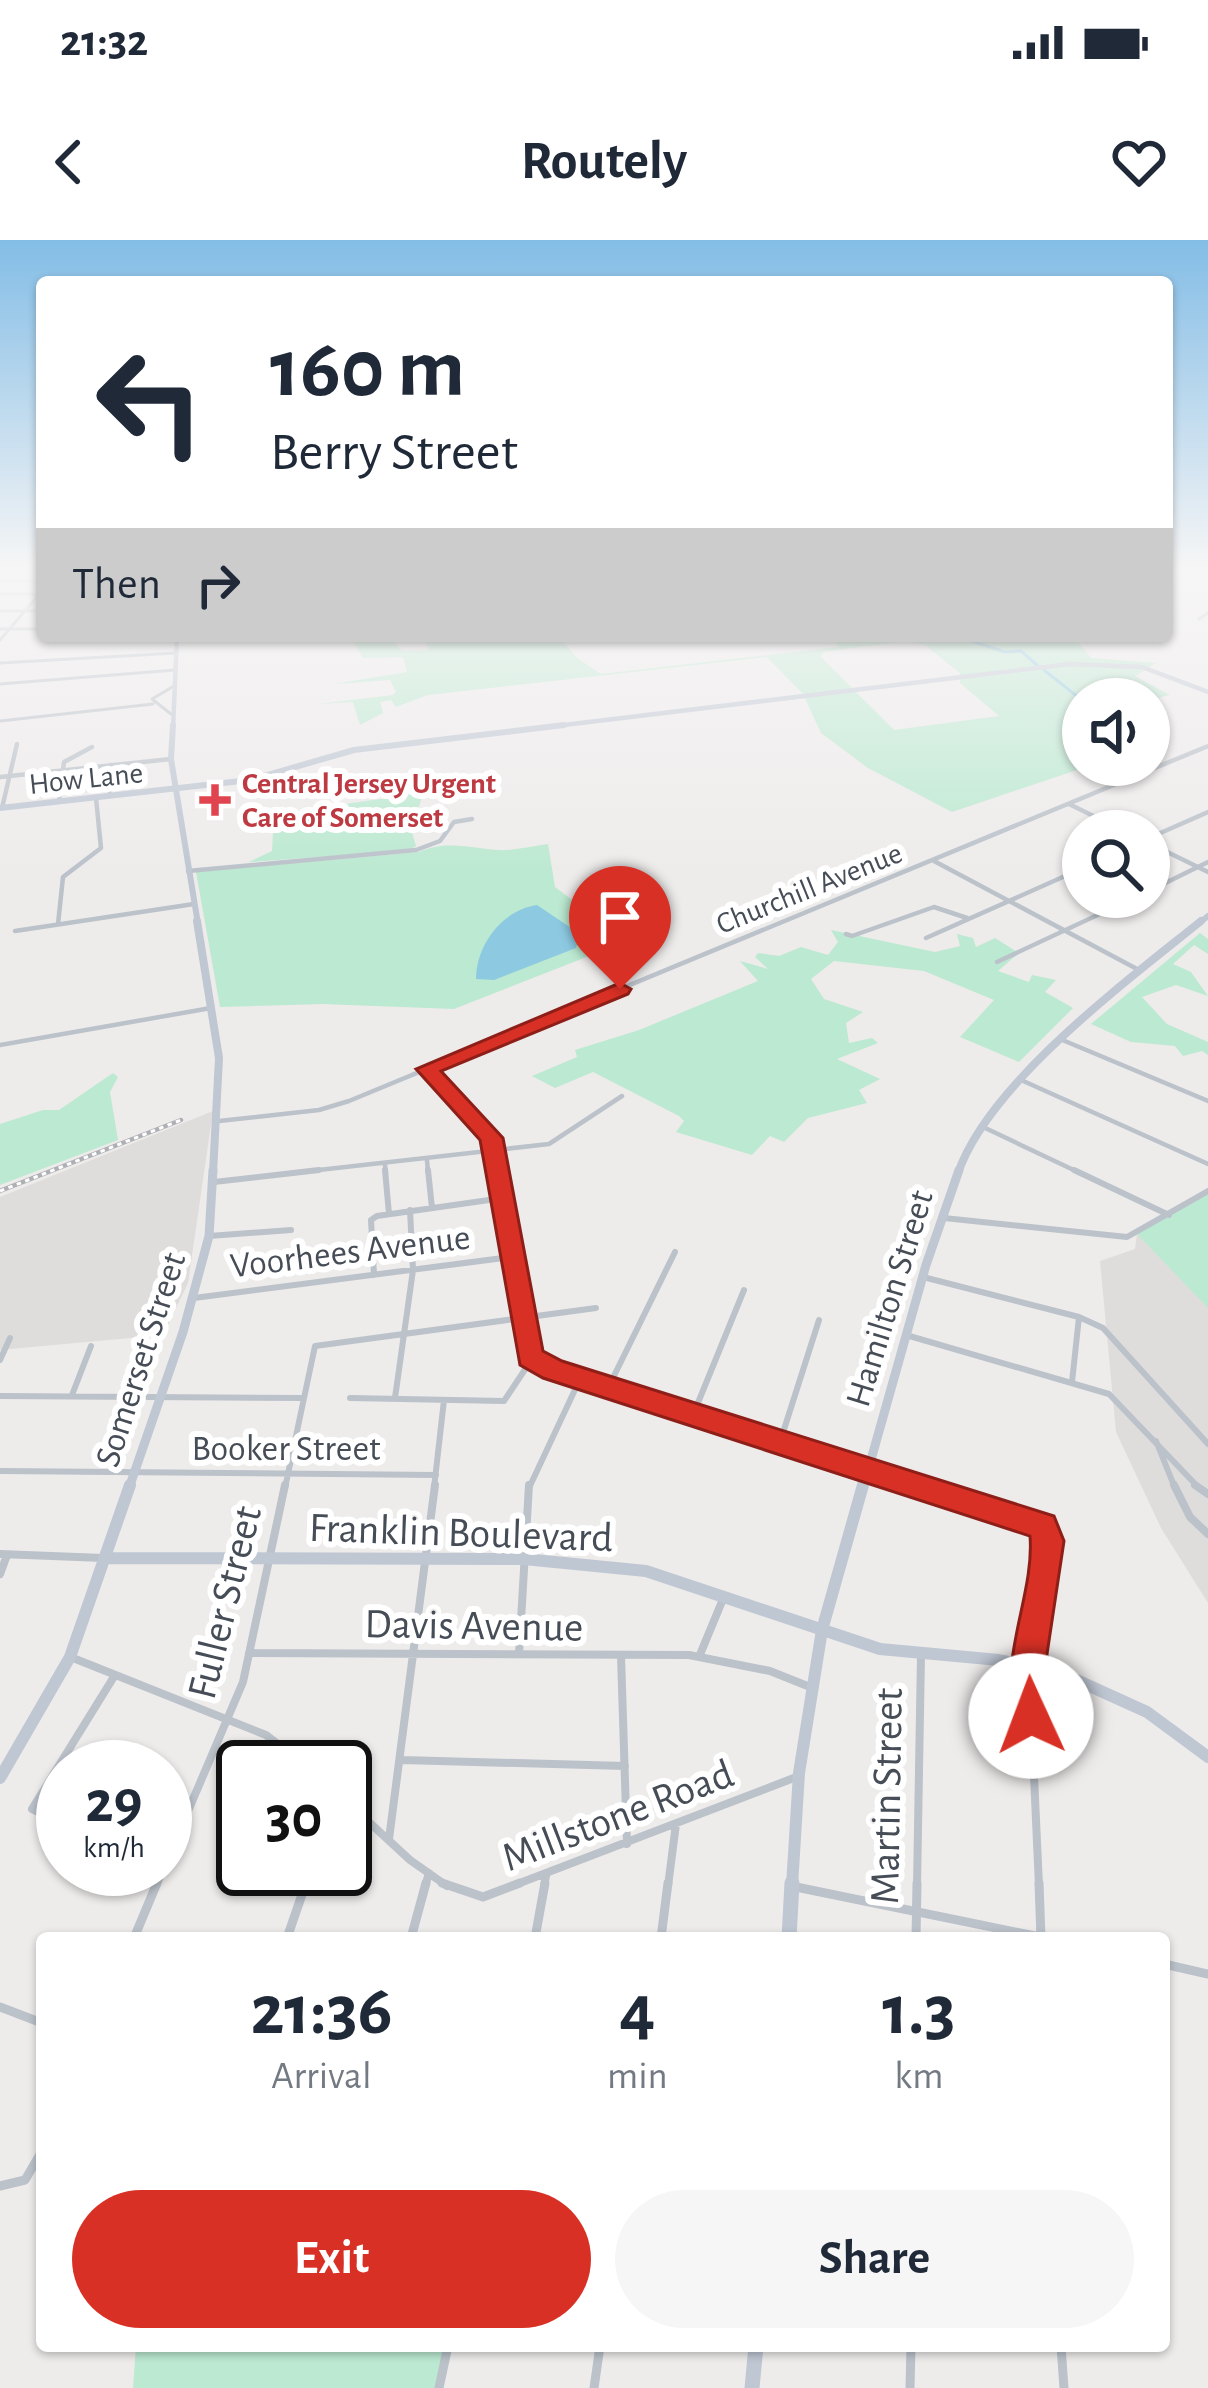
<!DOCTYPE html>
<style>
:root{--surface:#fff;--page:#f6f6f7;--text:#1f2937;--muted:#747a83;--accent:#d93025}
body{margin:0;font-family:"Alegreya Sans",sans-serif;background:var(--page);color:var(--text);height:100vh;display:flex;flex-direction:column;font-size:45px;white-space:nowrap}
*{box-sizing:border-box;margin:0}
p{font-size:39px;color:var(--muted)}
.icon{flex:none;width:66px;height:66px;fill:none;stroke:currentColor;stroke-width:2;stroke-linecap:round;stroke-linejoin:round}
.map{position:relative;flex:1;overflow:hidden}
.side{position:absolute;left:36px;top:1692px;width:1134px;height:420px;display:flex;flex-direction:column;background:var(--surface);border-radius:12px;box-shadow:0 3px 9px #0004}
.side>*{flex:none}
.guide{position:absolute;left:36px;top:36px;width:1137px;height:366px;border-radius:12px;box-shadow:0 3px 9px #0004;background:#fff;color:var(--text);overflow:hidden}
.buttons{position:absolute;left:1062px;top:438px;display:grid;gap:24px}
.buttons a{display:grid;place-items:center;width:108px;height:108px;border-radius:50%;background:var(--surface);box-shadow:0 3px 9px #0004;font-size:60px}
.speed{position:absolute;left:36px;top:1500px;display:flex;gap:24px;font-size:60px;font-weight:700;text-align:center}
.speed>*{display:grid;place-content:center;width:156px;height:156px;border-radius:50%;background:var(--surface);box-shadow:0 3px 9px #0004;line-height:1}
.speed small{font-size:30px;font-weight:400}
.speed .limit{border:6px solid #111;border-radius:18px;background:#fff;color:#111}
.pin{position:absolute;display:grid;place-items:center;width:102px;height:102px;color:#fff;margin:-123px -51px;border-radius:50% 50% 50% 0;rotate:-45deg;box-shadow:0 0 12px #0007}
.pin .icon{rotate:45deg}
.me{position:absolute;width:132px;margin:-66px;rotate:358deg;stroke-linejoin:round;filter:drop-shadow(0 0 9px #0008)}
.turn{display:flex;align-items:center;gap:42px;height:252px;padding:0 36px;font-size:54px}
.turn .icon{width:156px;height:156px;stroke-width:2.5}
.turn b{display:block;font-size:84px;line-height:102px}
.then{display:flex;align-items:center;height:114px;padding:0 36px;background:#0003;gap:24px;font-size:45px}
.eta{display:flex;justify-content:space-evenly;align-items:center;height:204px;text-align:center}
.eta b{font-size:72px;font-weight:600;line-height:84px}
.action{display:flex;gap:24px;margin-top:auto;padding:24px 36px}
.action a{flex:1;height:138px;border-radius:72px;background:var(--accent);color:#fff;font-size:48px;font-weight:600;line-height:138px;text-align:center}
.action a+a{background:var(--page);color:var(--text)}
.status{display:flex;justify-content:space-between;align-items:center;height:84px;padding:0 60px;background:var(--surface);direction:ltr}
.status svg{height:33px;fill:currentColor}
header{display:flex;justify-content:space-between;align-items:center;height:156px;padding:0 36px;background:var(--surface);font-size:54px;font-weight:600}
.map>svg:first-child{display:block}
.education{fill:#dfdddc}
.green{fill:#bce9d1;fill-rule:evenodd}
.water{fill:#8dcae2}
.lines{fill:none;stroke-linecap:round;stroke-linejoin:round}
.stream{stroke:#8dcae2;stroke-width:3}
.street-far4{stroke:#bbc2ca;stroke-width:3}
.street-far3{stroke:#bbc2ca;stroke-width:4.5}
.street-far2{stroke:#bbc2ca;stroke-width:6}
.street-far1{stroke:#bbc2ca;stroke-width:8}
.street{stroke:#bbc2ca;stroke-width:9}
.secondary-far5{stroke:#bfc7d3;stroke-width:4.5}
.secondary-far4{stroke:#bfc7d3;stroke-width:6}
.secondary-far3{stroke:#bfc7d3;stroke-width:8}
.secondary-far2{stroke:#bfc7d3;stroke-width:9}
.secondary-far1{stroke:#bfc7d3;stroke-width:12}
.secondary{stroke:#bfc7d3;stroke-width:15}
.rail-casing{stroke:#aeb0b5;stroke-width:4.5}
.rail{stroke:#fff;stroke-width:3;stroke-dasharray:4.5;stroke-linecap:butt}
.route{fill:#d93025;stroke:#8d1f18;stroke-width:3}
.health-dot{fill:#e0444e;stroke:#fff;stroke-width:4.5}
.labels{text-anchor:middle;stroke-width:12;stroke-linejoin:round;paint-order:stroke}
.far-street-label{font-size:30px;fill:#464d57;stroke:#fff}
.far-health-label{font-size:30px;font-weight:bold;fill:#be3a42;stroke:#fff;text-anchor:start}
.street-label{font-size:36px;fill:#464d57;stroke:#fff}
.near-street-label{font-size:42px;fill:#464d57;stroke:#fff}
</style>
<div class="status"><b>21:32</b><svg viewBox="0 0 49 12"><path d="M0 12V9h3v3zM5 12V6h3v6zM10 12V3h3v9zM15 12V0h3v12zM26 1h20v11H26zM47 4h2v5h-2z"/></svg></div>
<header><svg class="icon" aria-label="back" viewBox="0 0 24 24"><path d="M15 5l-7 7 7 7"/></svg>Routely<svg class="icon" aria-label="heart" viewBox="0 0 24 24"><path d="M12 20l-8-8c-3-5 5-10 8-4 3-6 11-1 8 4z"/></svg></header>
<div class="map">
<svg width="1208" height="2148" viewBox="0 0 1208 2148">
<rect width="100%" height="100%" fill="#eeebeb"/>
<path class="education" d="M213 871 188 1043 168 1085 142 1091 141 1097 0 1110V957Z
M1208 949V1363L1161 1288 1116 1192 1100 1021 1135 1009 1137 994Z"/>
<path class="green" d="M350 396H389L402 411 429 410 423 396 560 398 577 418 601 434 838 407 832 396H1073L1091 418 1156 423 1135 436 1170 455 1149 460 1083 459V525H1092L952 572 868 528 821 493 803 454 767 417 428 455 396 467 391 460 380 462 383 473 360 485 353 462 319 464 393 455 396 452 390 440 334 444 407 432 403 417 363 418ZM905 401 925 405 960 433V443L999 476 894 490 821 417 823 412Z
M423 553 417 573 423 583 410 586 416 606 409 610 249 622 272 611 274 574Z
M548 604 555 647 620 696 608 701 612 707 454 769 322 764 220 767 196 632 419 612C446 600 469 608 498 610 514 611 532 606 548 604Z
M831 690 935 712 960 706 957 694 973 698 976 707 995 698 1019 713 998 731 1029 742 1032 735 1056 740 1045 752 1073 768 1019 822 960 797 994 760 924 731 834 721 811 739 824 759 863 772 846 783 849 803 872 798 878 803 837 819 880 839 859 850 867 863 808 878 784 902 770 896 752 915 676 892 684 881 679 876 593 832 555 848 532 836 577 817 575 810 639 790 758 741 740 721 768 729 755 717 758 713 779 716 801 707 828 715 838 702Z
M1200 693 1208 699V714L1194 705 1173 724 1191 732 1208 756 1176 745 1142 757 1167 784 1208 802V815L1202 811 1183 816 1175 806 1131 802 1091 784Z
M113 833 118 837 110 852 118 900 0 945V884L43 870H59Z
M1208 949V1068L1137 994Z
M136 2106H445L436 2148H133Z"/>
<path class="water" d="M537 665 580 694 576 708 494 740 476 739C476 705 502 670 537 665Z"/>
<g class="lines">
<path class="stream" d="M956 396 1005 412 1021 411 1037 425
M1044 430 1083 461"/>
<path class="street-far4" d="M0 341H42
M0 354H38
M0 371H42
M1199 379 1208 373
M0 389H42
M0 400 42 351
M0 423 176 413
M0 444 175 430
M171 474 152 459 174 446
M0 481 153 464"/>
<path class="street-far3" d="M0 537 171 519
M110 556 111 525
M59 562 64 522 92 507
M1069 564 1124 591
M2 568 17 504
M1149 598 1208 572
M1149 603 1208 632
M934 621 1137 729
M188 631 416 610 440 601 454 582 472 579
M1149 651 1208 622
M58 684 63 637 101 608 96 558
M15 691 194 664
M846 694 852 696 934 667 967 678
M926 698 1083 628
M997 722 1136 657
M1060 799 1208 861
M0 805 211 768
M427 829 491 898 497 933
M1021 840 1208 924
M219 881 319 870 349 861 1208 506
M983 887 1080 933
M427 920 428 933
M385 925 386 933
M292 933 549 904 622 856"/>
<path class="street-far2" d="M385 930 389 974
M428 930 432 968
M497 930 529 1113 538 1124 922 1248
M1074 930 1169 975
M214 942 319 930
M944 978 1127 997 1208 951
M209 996 291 990
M374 1035 371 980 377 976 503 958
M923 1037 1079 1077 1103 1088 1208 1204
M194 1058 511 1017
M906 1095 1109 1154 1199 1248
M0 1120 10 1098
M1072 1142 1079 1077
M608 1148 675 1012
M72 1155 91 1106
M0 1156 304 1158
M350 1158 504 1161 532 1119
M395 1158 413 1030 410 970
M693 1175 744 1050
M1156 1201 1175 1248
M780 1202 819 1080
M0 1231 436 1235
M285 1248 315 1106 596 1068
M434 1248 444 1160
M529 1248 580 1139"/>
<path class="street-far1" d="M912 1245 1043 1287 1048 1301 1029 1426 1039 1646
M1174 1245 1190 1277 1208 1294
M1195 1245 1208 1254
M0 1314 103 1318
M0 1334 7 1315
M249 1413 689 1415 770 1431 810 1447
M519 1414 529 1245
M621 1416 627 1604
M699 1417 723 1359
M73 1418 266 1495 307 1527
M402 1520 625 1526
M345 1560 410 1620 447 1646
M63 1583 32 1569 115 1435
M389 1599 435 1245
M165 1625 243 1442 285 1245
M156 1646 163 1629
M305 1646 311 1629
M425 1646 429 1633
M512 1646 799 1536
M544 1646 546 1636
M668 1646 676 1584
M917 1646 921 1415"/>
<path class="street" d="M442 1643 483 1657 520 1643
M1039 1643 1041 1698
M796 1647 1045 1698
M134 1698 157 1643
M287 1698 306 1643
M411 1698 426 1643
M535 1698 545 1643
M661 1698 668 1643
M916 1698 917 1643
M1164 1724 1208 1734
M0 1767 42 1783
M0 1946 25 1940 42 1911
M1061 2106 1064 2148
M439 2148 448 2106
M594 2148 600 2106
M910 2148 911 2106"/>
<path class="secondary-far5" d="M173 488 177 396
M539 488 1070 424 1142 427 1208 452"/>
<path class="secondary-far4" d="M173 485 171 519 198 684
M0 568 250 540 354 510 564 485
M1198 684 1208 676"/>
<path class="secondary-far3" d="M197 681 219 818 213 933
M958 933C989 843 1127 741 1201 681"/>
<path class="secondary-far2" d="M129 1248 183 1092 209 996 213 930
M863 1248 926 1025 959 930"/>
<path class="secondary-far1" d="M107 1318 524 1319 646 1331 880 1409 999 1420 1061 1433 1147 1472 1208 1517
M0 1538 70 1417 130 1245
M792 1646 799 1533 822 1390 863 1245"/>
<path class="secondary" d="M789 1698 792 1643
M752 2148 756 2106"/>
<defs>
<path id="rail" d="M0 951 181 880"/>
</defs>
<use href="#rail" class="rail-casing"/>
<use href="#rail" class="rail"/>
</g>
<linearGradient id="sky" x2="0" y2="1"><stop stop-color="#83bde6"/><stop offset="0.52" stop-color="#f7f6f6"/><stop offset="1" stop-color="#f7f6f6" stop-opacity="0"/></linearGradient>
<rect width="1208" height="632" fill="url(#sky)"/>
<path class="route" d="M620 743 631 749 628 754 441 831 503 898 543 1111 562 1121 1054 1276 1064 1301 1047 1414 1049 1476 1044 1489 1031 1494 1019 1489C993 1427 1035 1358 1030 1296L543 1138 520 1125 480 900 416 829Z"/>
<path class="health-dot" d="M209 542h12v12h12v12h-12v12h-12v-12h-12v-12h12z"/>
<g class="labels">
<g class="far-street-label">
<text transform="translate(86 538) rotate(-6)" y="10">How Lane</text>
<text transform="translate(809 648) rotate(-22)" y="10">Churchill Avenue</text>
</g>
<g class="far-health-label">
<text x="242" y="553">Central Jersey Urgent<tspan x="242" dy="34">Care of Somerset</tspan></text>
</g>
<g class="street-label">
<text transform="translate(350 1010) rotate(-7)" y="13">Voorhees Avenue</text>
<text transform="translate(888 1058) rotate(-73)" y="13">Hamilton Street</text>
<text transform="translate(139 1119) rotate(-72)" y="13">Somerset Street</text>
<text x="286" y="1220">Booker Street</text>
</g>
<g class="near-street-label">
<text transform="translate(461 1291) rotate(2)" y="15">Franklin Boulevard</text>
<text transform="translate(223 1362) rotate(-76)" y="15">Fuller Street</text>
<text transform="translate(474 1384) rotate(1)" y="15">Davis Avenue</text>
<text transform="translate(885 1556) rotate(-89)" y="15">Martin Street</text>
<text transform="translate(617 1574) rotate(-21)" y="15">Millstone Road</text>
</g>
</g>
</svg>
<div class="buttons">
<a><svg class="icon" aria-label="sound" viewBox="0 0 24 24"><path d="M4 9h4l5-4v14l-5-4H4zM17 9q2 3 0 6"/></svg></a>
<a><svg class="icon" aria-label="search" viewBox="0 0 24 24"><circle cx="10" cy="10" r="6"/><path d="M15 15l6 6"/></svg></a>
</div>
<div class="speed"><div>29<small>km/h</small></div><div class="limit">30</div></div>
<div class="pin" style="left:620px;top:749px;background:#d93025"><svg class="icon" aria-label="arrive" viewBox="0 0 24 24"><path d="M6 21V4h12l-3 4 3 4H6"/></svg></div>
<svg class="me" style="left:1031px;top:1476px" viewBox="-20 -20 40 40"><circle r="19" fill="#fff"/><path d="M0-13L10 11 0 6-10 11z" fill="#d93025"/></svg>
<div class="guide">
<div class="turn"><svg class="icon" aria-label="left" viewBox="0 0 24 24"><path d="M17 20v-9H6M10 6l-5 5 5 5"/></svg><div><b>160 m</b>Berry Street</div></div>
<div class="then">Then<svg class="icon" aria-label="right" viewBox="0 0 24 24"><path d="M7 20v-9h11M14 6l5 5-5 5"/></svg></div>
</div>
<section class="side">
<div class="eta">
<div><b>21:36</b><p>Arrival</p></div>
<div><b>4</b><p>min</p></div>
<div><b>1.3</b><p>km</p></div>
</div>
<div class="action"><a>Exit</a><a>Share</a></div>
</section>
</div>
